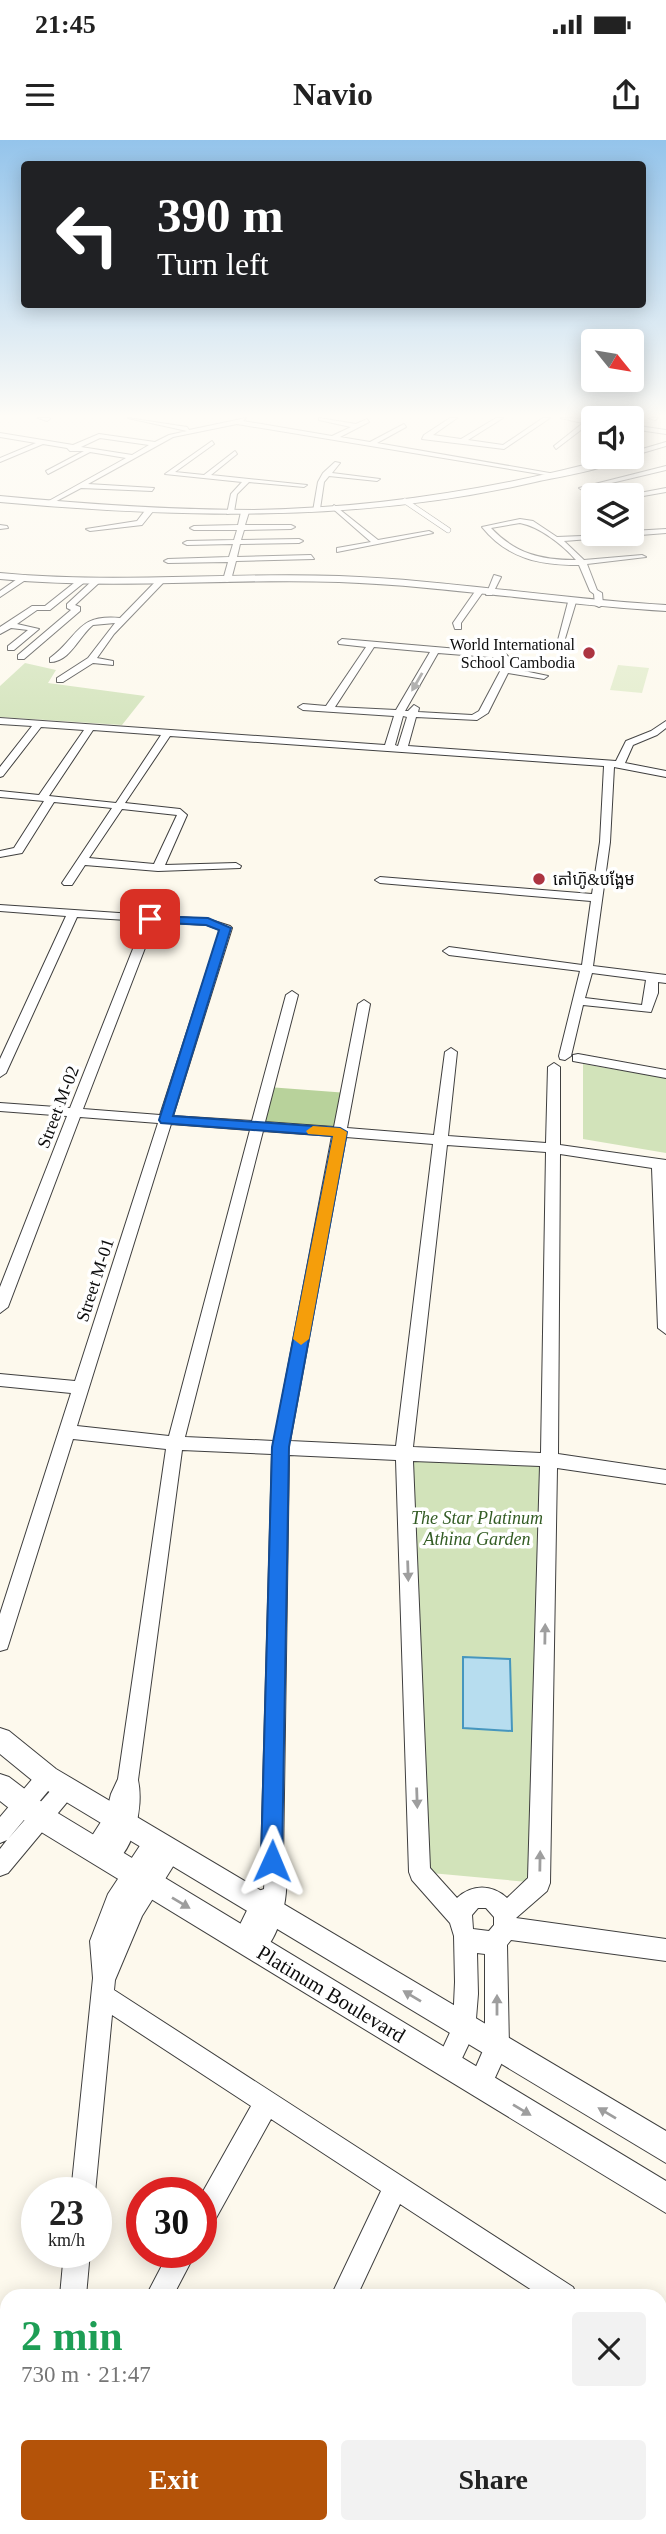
<!DOCTYPE html>
<meta charset="utf-8">
<style>
:root{--surface:#fff;--page:#f2f2f2;--text:#222;--muted:#767676;--accent:#b45309}
body{margin:0;font-family:"Times New Roman","Noto Sans Khmer",serif;background:var(--page);color:var(--text);height:100vh;display:flex;flex-direction:column;font-size:26px;white-space:nowrap}
*{box-sizing:border-box;margin:0}
p{font-size:23px;color:var(--muted)}
.icon{flex:none;width:38px;height:38px;fill:none;stroke:currentColor;stroke-width:2;stroke-linecap:round;stroke-linejoin:round}
.map{position:relative;flex:1;overflow:hidden}
.sheet{position:absolute;left:0px;top:2149px;width:667px;height:245px;display:flex;flex-direction:column;background:var(--surface);border-radius:21px 21px 0 0;box-shadow:0 4px 18px #0003}
.sheet>*{flex:none}
.top-card{position:absolute;left:21px;top:21px;width:625px;height:147px;border-radius:7px;box-shadow:0 4px 18px #0003;background:#202124;color:#fff;overflow:hidden}
.needle{width:46px;rotate:120deg}
.buttons{position:absolute;left:581px;top:189px;display:grid;gap:14px}
.buttons a{display:grid;place-items:center;width:63px;height:63px;border-radius:7px;background:var(--surface);box-shadow:0 4px 18px #0003;font-size:35px}
.speed{position:absolute;left:21px;top:2037px;display:flex;gap:14px;font-size:35px;font-weight:700;text-align:center}
.speed>*{display:grid;place-content:center;width:91px;height:91px;border-radius:50%;background:var(--surface);box-shadow:0 4px 18px #0003;line-height:1}
.speed small{font-size:18px;font-weight:400}
.speed .limit{border:10px solid #d22;background:#fff;color:#111}
.pin{position:absolute;display:grid;place-items:center;width:60px;height:60px;color:#fff;margin:-30px;border-radius:14px;box-shadow:0 4px 10px #0006}
.me{position:absolute;width:77px;margin:-38px;rotate:1deg;stroke-linejoin:round;filter:drop-shadow(0 0 5px #0008)}
.turn{display:flex;align-items:center;gap:24px;height:147px;padding:0 21px;font-size:32px}
.turn .icon{width:91px;height:91px;stroke-width:2.5}
.turn b{display:block;font-size:49px;line-height:60px}
.round{display:grid;place-items:center;flex:none;width:74px;height:74px;border-radius:7px;background:var(--page)}
.summary{display:flex;align-items:center;justify-content:space-between;height:119px;padding:0 21px}
h1{font-size:42px;font-weight:800;line-height:52px;color:#1e9e55}
.primary-button{display:flex;gap:14px;margin-top:auto;padding:14px 21px}
.primary-button a{flex:1;height:80px;border-radius:7px;background:var(--accent);color:#fff;font-size:28px;font-weight:800;line-height:80px;text-align:center}
.primary-button a+a{background:var(--page);color:var(--text)}
.status{display:flex;justify-content:space-between;align-items:center;height:49px;padding:0 35px;background:var(--surface);direction:ltr}
.status svg{height:19px;fill:currentColor}
header{display:flex;justify-content:space-between;align-items:center;height:91px;padding:0 21px;background:var(--surface);font-size:32px;font-weight:800}
.map>svg:first-child{display:block}
.green{fill:#d2e3ba}
.forest{fill:#b8d29b}
.pitch{fill:#e2eccb}
.water{fill:#b7ddef;stroke:#4696be;stroke-width:2}
.lines{fill:none;stroke-linecap:round;stroke-linejoin:round}
.pedestrian-casing{stroke:#3f3f3f;stroke-width:6}
.minor-casing{stroke:#3f3f3f;stroke-width:2}
.tertiary-casing{stroke:#3f3f3f;stroke-width:2}
.pedestrian{stroke:#fff;stroke-width:5}
.minor{fill:#fff;fill-rule:evenodd}
.tertiary{fill:#fff;fill-rule:evenodd}
.oneway{fill:#9e9e9e}
.route{fill:#1a73e8;stroke:#114b97;stroke-width:2}
.slow{fill:#f59e0b}
.poi-dot{fill:#ac3441;stroke:#fff;stroke-width:2.5}
.labels{text-anchor:middle;stroke-width:7;stroke-linejoin:round;paint-order:stroke}
.far-poi-label{font-size:16px;fill:#0c0c0c;stroke:#fff;text-anchor:end}
.street-label{font-size:18px;fill:#0c0c0c;stroke:#fff}
.park-label{font-size:18px;font-style:italic;fill:#335c24;stroke:#fff}
.near-street-label{font-size:21px;fill:#0c0c0c;stroke:#fff}
</style>
<div class="status"><b>21:45</b><svg viewBox="0 0 49 12"><path d="M0 12V9h3v3zM5 12V6h3v6zM10 12V3h3v9zM15 12V0h3v12zM26 1h20v11H26zM47 4h2v5h-2z"/></svg></div>
<header><svg class="icon" aria-label="menu" viewBox="0 0 24 24"><path d="M4 6h16M4 12h16M4 18h16"/></svg>Navio<svg class="icon" aria-label="share" viewBox="0 0 24 24"><path d="M12 15V3M7 8l5-5 5 5M5 13v7h14v-7"/></svg></header>
<div class="map">
<svg width="666" height="2394" viewBox="0 0 666 2394">
<rect width="100%" height="100%" fill="#fdf9ed"/>
<path class="green" d="M25 523 56 530 48 543 145 556 122 585 0 577V546Z
M583 924 666 938V1013L583 999Z
M404 1313 549 1320 539 1743 420 1732Z"/>
<path class="forest" d="M268 947 348 953 340 992 257 987Z"/>
<path class="pitch" d="M618 525 649 528 642 553 610 550Z"/>
<path class="water" d="M463 1517 510 1519 512 1591 463 1588Z"/>
<g class="lines">
<defs>
<path id="pedestrian" d="M405 361 448 390"/>
<path id="minor" d="M38 278H49L50 279 47 281Z
M128 278 187 287 189 290 246 278 243 281 332 296 351 287 319 280V278L356 284 367 279 369 282 340 297 370 302 404 284 406 287 377 303 561 335 558 337 237 284 173 297 88 344 154 348 152 351 81 348 49 365 47 362 126 318 90 312 48 334 46 331 84 311H70L67 308 43 304 0 322V318L36 303 0 297V293L73 305 99 294 155 302 169 295 187 291ZM100 298 149 305 132 315 81 307Z
M450 278H457L433 295 461 299 496 278H503L468 300 503 305 543 278H550L504 309 422 299 424 295Z
M561 278 589 279 593 280V284L590 283 556 309 554 306 583 283Z
M649 278H658L655 280Z
M632 285 666 290V294L632 289Z
M212 301 214 304 175 332 204 335 235 311 237 314 211 335 307 345 304 347 249 342 237 354 234 372 227 374 231 354 242 342 165 334Z
M335 322 340 323 332 333 380 339 377 341 329 336 324 342 320 369 313 371 318 342 323 333Z
M666 326V330L582 350 579 348Z
M666 348V352L632 358 629 355Z
M334 365 378 400 429 391 433 393 337 412V408L371 402 332 368Z
M147 368 154 370 142 385 90 391 86 389 137 381Z
M245 370 249 372 245 385H291L295 387 291 389 244 390 241 400 299 399 303 401 299 403 240 404 237 417 311 415 314 419 236 421 231 440 227 442 223 440 228 422 168 423 164 421 168 419 229 417 233 404 187 405 183 403 187 401 234 400 237 390H194L190 388 194 386 238 385 241 372Z
M592 378H593V383L588 380Z
M520 379 533 381 557 397 632 394V391L666 389V393L564 401 584 420 642 415 646 417 587 424 597 450 602 453 603 465 599 467 595 465 594 454 590 451 579 425C540 425 508 419 482 387ZM520 383C540 387 563 405 576 420 541 420 516 414 491 388Z
M0 385 7 386 8 388 0 389Z
M494 435 501 437 492 455H486Z
M20 437 27 439 0 457V451Z
M79 439 86 441 50 470H37L17 484 39 489 14 510H8V506L28 490 11 488 0 494V487L32 466H45Z
M93 440 100 442 75 465 80 467V471L24 519H18V515L71 470 67 468V464Z
M156 441 163 443 114 494 97 518 113 521V525L93 523 63 542H57V538L88 518 115 483 93 485C79 496 70 522 50 522V518C80 496 76 474 120 478Z
M476 450 483 452 461 483V489H455L453 483Z
M572 460 576 462 564 502 557 504 568 462Z
M342 499 505 513 513 522 510 528 548 536 544 539 508 533 488 573 477 580 416 577 408 606 616 621 626 601 651 591 666 581V588L657 595 633 605 625 623 666 631V637L614 627 610 702 593 826 666 835V843L658 842V853L651 872 583 865 571 916 565 920 560 919 559 916 580 831 449 815 443 811 449 807 582 825 591 761 380 743 375 740 380 737 592 754 600 702 604 626 170 596 125 663 180 669 187 675 165 725 236 723 241 726 240 728 158 731 85 725 72 745H64L62 743 112 668 54 662 22 713 0 717V711L14 708 44 661 0 657V651L39 655 84 590 41 587 3 636 0 637V627L32 586 0 584V578L385 605 394 576 303 570 298 567 303 564 326 566 366 507 339 504 338 502ZM374 507 430 512 396 570 335 567ZM438 513 502 518 505 522 479 571 472 575 418 572 419 568 414 565 408 571H405ZM403 576 407 577 398 606 395 605ZM93 590 161 595 116 663 49 656ZM122 669 177 675 154 724 89 718ZM592 833 646 840 642 865 585 858Z
M0 765 208 779 230 786 232 788 173 976 252 981 286 855 292 851 298 855 265 982 334 987 358 864 364 860 370 864 347 988 434 995 445 912 451 908 457 912 448 996 546 1003 548 927 554 923 560 927V1005L666 1020V1194L658 1188 652 1028 560 1014 558 1314 666 1330V1344L557 1328 550 1743 547 1751 516 1778 666 1799V1821L511 1800 507 1805 509 1907 488 1953 480 1957 472 1953 468 1945 485 1906V1814L477 1813 478 1854 475 1891 455 1933 447 1937 439 1933 435 1925 453 1886 455 1842 454 1796 450 1783 412 1740 409 1732 396 1320 289 1315 283 1721C293 1746 280 1807 254 1818L246 1815 245 1811 235 1809 232 1801 256 1752 264 1749 265 1731 261 1721 272 1314 182 1310 138 1640C144 1667 134 1716 106 1728L99 1724 96 1720 87 1717 83 1710 106 1674 111 1654 118 1639 166 1309 73 1299 9 1503 7 1509 0 1511V1474L71 1253 0 1246V1234L75 1241 158 983 80 977 8 1167 0 1173V1147L67 976 0 971V963L70 968 144 781 77 777 6 933 0 937V919L66 776 0 771ZM155 782 207 785 220 790 160 975 83 969ZM171 984 250 990 169 1296 77 1286ZM263 991 332 996 274 1301 185 1297ZM346 997 433 1004 396 1306 290 1301ZM447 1005 546 1012 541 1313 413 1307ZM413 1321 540 1326 528 1738 507 1758C492 1744 472 1744 457 1758L430 1728ZM478 1768H486L494 1777V1785L489 1791 473 1789 472 1775Z
M578 914 666 930V938L573 921V915Z
M47 1627 54 1630 57 1637 54 1644 8 1699 59 1641 66 1638 73 1641 76 1648 73 1655 8 1733 0 1736V1709L7 1700 0 1703V1677L40 1630Z
M154 1692 161 1695 163 1705 171 1701 178 1705 182 1712 142 1776 115 1840 114 1850 573 2147 577 2156H541L400 2064 357 2156H331L381 2051 271 1979 210 2089 201 2092V2055L251 1966 112 1875 95 2053H71L93 1838 90 1801 108 1754 147 1695Z
M64 2112H90L86 2156H60Z
M169 2112H196L173 2156H146Z
M660 2205 666 2207V2235L660 2233Z
M36 2387H64V2394H36Z
M221 2387H249L246 2394H218Z
M462 2387H490L487 2394H459Z"/>
<path id="tertiary" d="M666 302V306L632 316V312Z
M615 317H627C604 330 562 336 535 342 358 383 179 378 0 362V356C85 364 169 370 254 370 376 368 497 349 615 317Z
M0 433C113 444 226 432 339 436 448 440 557 459 666 465V471C557 465 448 446 339 442 226 438 113 450 0 439Z
M0 1588 9 1591 56 1629 666 1991V2023L38 1645 0 1614Z
M0 1634 9 1637 51 1669 666 2041V2073L33 1687 0 1661Z"/>
</defs>
<use href="#pedestrian" class="pedestrian-casing"/>
<use href="#minor" class="minor-casing"/>
<use href="#tertiary" class="tertiary-casing"/>
<use href="#pedestrian" class="pedestrian"/>
<use href="#minor" class="minor"/>
<use href="#tertiary" class="tertiary"/>
</g>
<defs><path id="oneway-solid" d="M-6-.8H1V-3.2L6.5 0L1 3.2V.8H-6Z" transform="scale(1.75)"/></defs>
<g class="oneway">
<use href="#oneway-solid" transform="translate(417 542) rotate(120)"/>
<use href="#oneway-solid" transform="translate(408 1431) rotate(88)"/>
<use href="#oneway-solid" transform="translate(545 1494) rotate(-89)"/>
<use href="#oneway-solid" transform="translate(417 1658) rotate(88)"/>
<use href="#oneway-solid" transform="translate(540 1721) rotate(-89)"/>
<use href="#oneway-solid" transform="translate(181 1763) rotate(31)"/>
<use href="#oneway-solid" transform="translate(412 1856) rotate(-149)"/>
<use href="#oneway-solid" transform="translate(497 1865) rotate(-90)"/>
<use href="#oneway-solid" transform="translate(522 1970) rotate(31)"/>
<use href="#oneway-solid" transform="translate(607 1973) rotate(-149)"/>
</g>
<linearGradient id="sky" x2="0" y2="1"><stop stop-color="#94c4eb"/><stop offset="0.45" stop-color="#fefcf7"/><stop offset="1" stop-color="#fefcf7" stop-opacity="0"/></linearGradient>
<rect width="666" height="613" fill="url(#sky)"/>
<path class="route" d="M150 776 208 778 231 788 173 976 340 988 347 992 289 1307 282 1721 279 1728 272 1732 264 1728 261 1721 272 1307 333 996 161 983 159 980 219 790 206 785 146 782 145 779Z"/>
<path class="slow" d="M313 986 340 988 347 992 309 1199 301 1205 293 1199 333 996 308 994 306 991Z"/>
<g class="poi-dot">
<circle cx="589" cy="513" r="7"/>
<circle cx="539" cy="739" r="7"/>
</g>
<g class="labels">
<g class="far-poi-label">
<text x="575" y="510">World International<tspan x="575" dy="18">School Cambodia</tspan></text>
<text x="553" y="745" text-anchor="start">តៅហ៊ូ&amp;បង្អែម</text>
</g>
<g class="street-label">
<text transform="translate(58 967) rotate(-69)" y="6">Street M-02</text>
<text transform="translate(95 1140) rotate(-72)" y="6">Street M-01</text>
</g>
<g class="park-label">
<text x="477" y="1384">The Star Platinum<tspan x="477" dy="21">Athina Garden</tspan></text>
</g>
<g class="near-street-label">
<text transform="translate(331 1854) rotate(31)" y="7">Platinum Boulevard</text>
</g>
</g>
</svg>
<div class="buttons">
<a><svg class="needle" viewBox="-14 -14 28 28"><path d="M0-13l5 13h-10z" fill="#e53935"/><path d="M0 13l5-13h-10z" fill="#767676"/></svg></a>
<a><svg class="icon" aria-label="sound" viewBox="0 0 24 24"><path d="M4 9h4l5-4v14l-5-4H4zM17 9q2 3 0 6"/></svg></a>
<a><svg class="icon" aria-label="layers" viewBox="0 0 24 24"><path d="M12 4l9 5-9 5-9-5zM3 14l9 5 9-5"/></svg></a>
</div>
<div class="speed"><div>23<small>km/h</small></div><div class="limit">30</div></div>
<div class="pin" style="left:150px;top:779px;background:#d93025"><svg class="icon" aria-label="arrive" viewBox="0 0 24 24"><path d="M6 21V4h12l-3 4 3 4H6"/></svg></div>
<svg class="me" style="left:272px;top:1721px" viewBox="-20 -20 40 40"><path d="M0-17L14 15 0 8-14 15z" fill="#1a73e8" stroke="#fff" stroke-width="4"/></svg>
<div class="top-card">
<div class="turn"><svg class="icon" aria-label="left" viewBox="0 0 24 24"><path d="M17 20v-9H6M10 6l-5 5 5 5"/></svg><div><b>390 m</b>Turn left</div></div>
</div>
<section class="sheet">
<div class="summary"><div><h1>2 min</h1><p>730 m · 21:47</p></div><a class="round"><svg class="icon" aria-label="close" viewBox="0 0 24 24"><path d="M6 6l12 12M18 6L6 18"/></svg></a></div>
<div class="primary-button"><a>Exit</a><a>Share</a></div>
</section>
</div>
